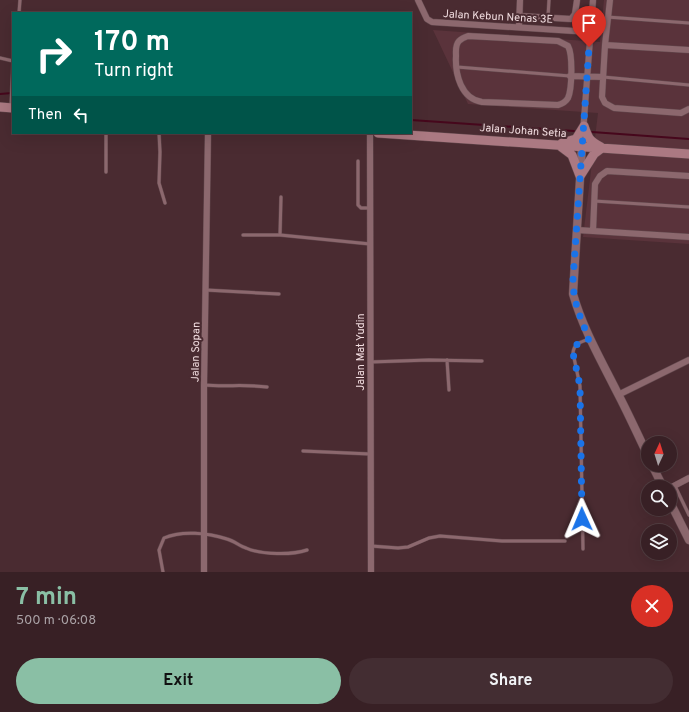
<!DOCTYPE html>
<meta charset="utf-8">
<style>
:root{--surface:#382025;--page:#432d32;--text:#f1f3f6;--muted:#aba3a7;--line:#523e42;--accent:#8abfa5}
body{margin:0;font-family:Overpass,sans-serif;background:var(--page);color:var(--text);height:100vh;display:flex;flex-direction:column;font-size:15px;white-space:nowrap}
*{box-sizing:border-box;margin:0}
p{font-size:13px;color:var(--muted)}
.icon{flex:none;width:22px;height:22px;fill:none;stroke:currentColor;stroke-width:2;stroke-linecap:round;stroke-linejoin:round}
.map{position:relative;height:572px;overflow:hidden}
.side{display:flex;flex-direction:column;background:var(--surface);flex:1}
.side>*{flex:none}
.hud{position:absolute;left:12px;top:12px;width:400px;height:122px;border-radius:0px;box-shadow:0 4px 16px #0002,0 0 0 1px var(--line);background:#00695c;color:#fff;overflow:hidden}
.needle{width:26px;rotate:4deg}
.fabs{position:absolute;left:641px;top:436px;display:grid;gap:8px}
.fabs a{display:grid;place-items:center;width:36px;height:36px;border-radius:50%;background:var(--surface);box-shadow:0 4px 16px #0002,0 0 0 1px var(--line);font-size:20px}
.pin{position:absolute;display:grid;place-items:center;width:34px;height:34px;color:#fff;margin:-41px -17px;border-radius:50% 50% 50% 0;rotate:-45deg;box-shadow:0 0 4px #0007}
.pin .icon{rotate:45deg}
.me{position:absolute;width:44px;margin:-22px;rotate:359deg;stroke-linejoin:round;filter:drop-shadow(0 0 3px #0008)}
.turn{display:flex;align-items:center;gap:14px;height:84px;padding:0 16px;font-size:18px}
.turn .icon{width:52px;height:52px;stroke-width:2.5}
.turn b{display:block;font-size:28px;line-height:34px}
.then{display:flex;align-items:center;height:38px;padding:0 16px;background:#0003;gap:8px;font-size:15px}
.round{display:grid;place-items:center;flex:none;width:42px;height:42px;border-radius:21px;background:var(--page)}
.summary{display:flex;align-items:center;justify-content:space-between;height:68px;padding:0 16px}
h1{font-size:24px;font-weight:700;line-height:30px;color:var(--accent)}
.cta{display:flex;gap:8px;margin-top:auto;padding:8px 16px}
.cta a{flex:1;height:46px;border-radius:24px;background:var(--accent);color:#111;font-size:16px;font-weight:700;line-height:46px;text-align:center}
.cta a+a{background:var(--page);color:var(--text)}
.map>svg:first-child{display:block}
.built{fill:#5a333b}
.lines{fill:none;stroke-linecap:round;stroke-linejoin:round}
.stream{stroke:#46071c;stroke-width:2}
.service-casing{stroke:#62484d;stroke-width:4}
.minor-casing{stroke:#62484d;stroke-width:7}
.tertiary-casing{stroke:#62484d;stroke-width:9}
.secondary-casing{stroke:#62484d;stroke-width:10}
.service{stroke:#8c686e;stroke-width:3}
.minor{stroke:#8c686e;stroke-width:6}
.tertiary{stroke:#8c686e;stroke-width:8}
.secondary{stroke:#ab7982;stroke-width:9}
.route{stroke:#1a73e8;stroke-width:7;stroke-dasharray:0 12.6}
.labels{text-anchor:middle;stroke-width:4;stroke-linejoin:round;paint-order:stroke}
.street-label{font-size:11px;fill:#f2dde0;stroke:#4a2b31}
</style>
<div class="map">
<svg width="689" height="572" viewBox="0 0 689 572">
<rect width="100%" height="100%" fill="#4a2b31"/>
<path class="built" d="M604 0H689V244L583 237 598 113 468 104 433 30 600 42Z"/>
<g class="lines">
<path class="stream" d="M0 94 12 93
M411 120 574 131
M592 132 689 139"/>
<defs>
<path id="service" d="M19 13 20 0
M548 17 549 0
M607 17 689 23
M0 58 13 61
M457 67 570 76
M603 77 689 85
M11 106 13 62
M106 133V172
M159 133 160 152 159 183 165 203
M358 161V205L361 208H371
M594 201 689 207
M243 235H280L370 244
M280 235 281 197
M206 290 279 294
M447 360 449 390
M370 362 429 360 482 361
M204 385C225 387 246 384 267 387
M303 451 370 454
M675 486 689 515
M371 546 398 548 408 547 429 538 440 536 502 541H565
M583 549 580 386 573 353C574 343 581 342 589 339
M163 572 159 550 164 538C182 530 208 533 227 539 234 541 240 546 246 548 261 555 293 555 307 550"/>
<path id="minor" d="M418 0 427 19 432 22 590 32
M610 0 605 45 602 97 605 103 614 108 681 113 689 109
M520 16 571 19 575 14 577 0
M519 27 520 0
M468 36 558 41 568 46C573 55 572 89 568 98 565 103 562 104 558 105L482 102C461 99 455 74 456 56 456 51 455 45 459 41 461 39 465 37 468 36Z
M605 45 689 50
M570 76 603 77
M370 133 371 572
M582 146 593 0
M577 230 689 237
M593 231 595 184 600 176 607 171 689 176
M618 395 689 360
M670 488 689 478
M204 572V385L208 133"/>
<path id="tertiary" d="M582 146 573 294C583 329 601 360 617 392 628 413 638 435 648 456
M652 465 663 487
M670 502 689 540"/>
<path id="secondary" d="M0 107 13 108
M584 126C588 138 589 141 601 147
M378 133 689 154
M562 143 576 139 584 126
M560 146 572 155 580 176
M580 176 594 154 602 148"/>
</defs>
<use href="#service" class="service-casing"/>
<use href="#minor" class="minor-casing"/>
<use href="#tertiary" class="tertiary-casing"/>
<use href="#secondary" class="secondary-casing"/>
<use href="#service" class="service"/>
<use href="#minor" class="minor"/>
<use href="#tertiary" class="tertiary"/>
<use href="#secondary" class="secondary"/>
</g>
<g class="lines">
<path class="route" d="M582 519 580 386 573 353C574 343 581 342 589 339 581 319 573 302 573 280L589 47"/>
</g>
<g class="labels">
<g class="street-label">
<text transform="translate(498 16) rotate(3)" y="4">Jalan Kebun Nenas 3E</text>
<text transform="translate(523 130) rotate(4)" y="4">Jalan Johan Setia</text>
<text transform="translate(195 352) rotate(-89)" y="4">Jalan Sopan</text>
<text transform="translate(360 352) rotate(-90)" y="4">Jalan Mat Yudin</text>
</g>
</g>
</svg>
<div class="fabs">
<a><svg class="needle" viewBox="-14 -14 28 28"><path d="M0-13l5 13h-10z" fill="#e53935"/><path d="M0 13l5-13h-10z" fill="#aba3a7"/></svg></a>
<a><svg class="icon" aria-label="search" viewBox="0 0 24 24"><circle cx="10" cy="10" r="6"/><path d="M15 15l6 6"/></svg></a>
<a><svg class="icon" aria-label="layers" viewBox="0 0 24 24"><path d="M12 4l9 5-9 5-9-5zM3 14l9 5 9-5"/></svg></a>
</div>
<div class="pin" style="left:589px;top:47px;background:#d93025"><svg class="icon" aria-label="arrive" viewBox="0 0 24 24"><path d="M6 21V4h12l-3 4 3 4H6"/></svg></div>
<svg class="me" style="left:582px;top:519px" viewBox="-20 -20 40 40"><path d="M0-17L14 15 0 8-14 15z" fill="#1a73e8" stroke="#fff" stroke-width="4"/></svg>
<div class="hud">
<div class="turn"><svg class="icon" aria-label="right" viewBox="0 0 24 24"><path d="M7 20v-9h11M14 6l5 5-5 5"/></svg><div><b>170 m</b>Turn right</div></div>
<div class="then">Then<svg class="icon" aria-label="left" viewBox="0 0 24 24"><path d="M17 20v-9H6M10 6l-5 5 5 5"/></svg></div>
</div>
</div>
<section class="side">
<div class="summary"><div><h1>7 min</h1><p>500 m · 06:08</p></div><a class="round" style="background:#d93025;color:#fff"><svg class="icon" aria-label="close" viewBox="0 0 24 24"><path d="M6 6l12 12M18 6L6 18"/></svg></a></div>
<div class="cta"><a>Exit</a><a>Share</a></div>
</section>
